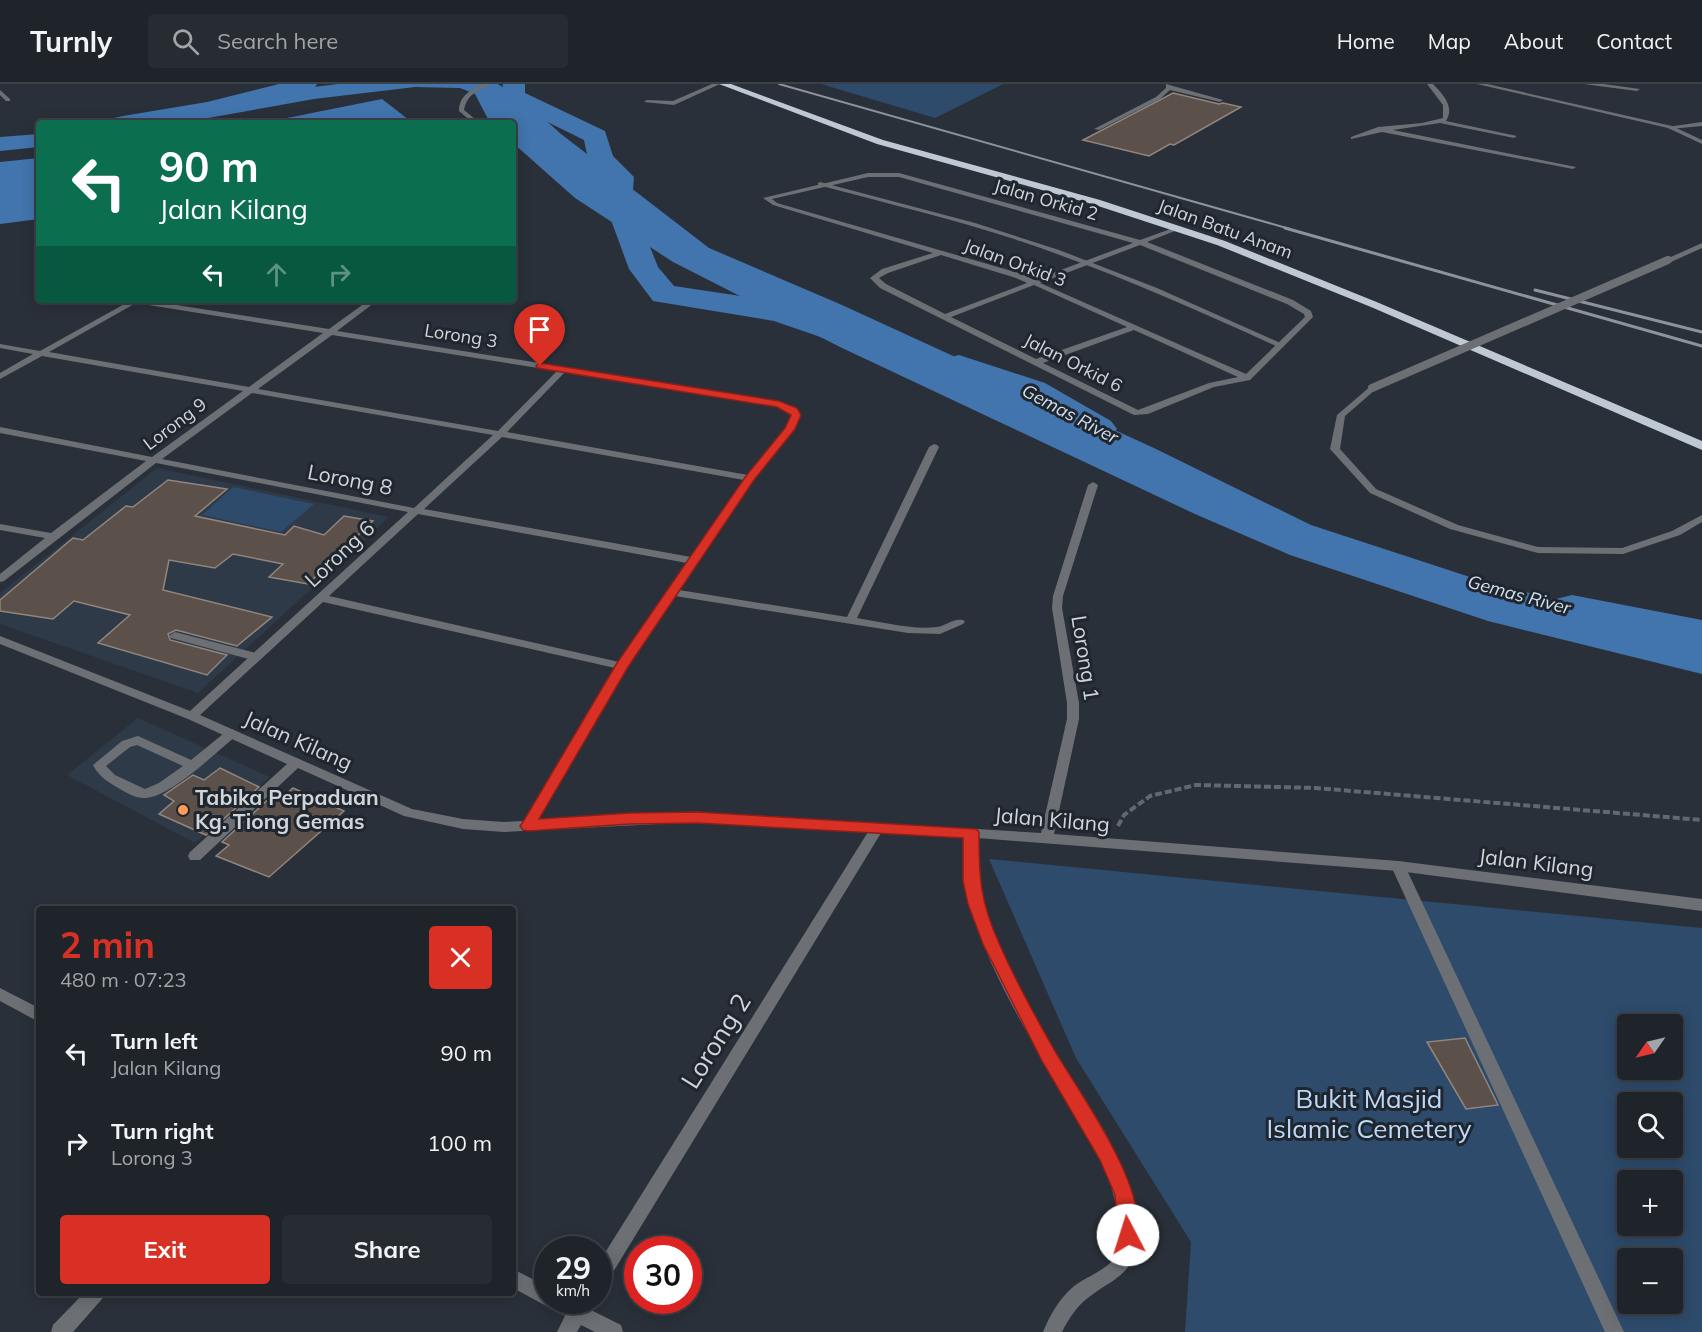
<!DOCTYPE html>
<meta charset="utf-8">
<style>
:root{--surface:#1f242b;--page:#272c33;--text:#f1f3f6;--muted:#a1a4a9;--line:#3c4147;--accent:#d93025}
body{margin:0;font-family:Mulish,sans-serif;background:var(--page);color:var(--text);height:100vh;display:flex;flex-direction:column;font-size:22px;white-space:nowrap}
*{box-sizing:border-box;margin:0}
p{font-size:20px;color:var(--muted)}
.icon{flex:none;width:33px;height:33px;fill:none;stroke:currentColor;stroke-width:2;stroke-linecap:round;stroke-linejoin:round}
.map{position:relative;flex:1;overflow:hidden}
.drawer{position:absolute;left:36px;top:822px;width:480px;height:390px;display:flex;flex-direction:column;background:var(--surface);border-radius:6px;box-shadow:0 3px 15px #0003,0 0 0 2px var(--line)}
.drawer>*{flex:none}
.top-card{position:absolute;left:36px;top:36px;width:480px;height:183px;border-radius:6px;box-shadow:0 3px 15px #0003,0 0 0 2px var(--line);background:#0b6e4f;color:#fff;overflow:hidden}
.needle{width:39px;rotate:236deg}
.tools{position:absolute;left:1617px;top:930px;display:grid;gap:12px}
.tools a{display:grid;place-items:center;width:66px;height:66px;border-radius:6px;background:var(--surface);box-shadow:0 3px 15px #0003,0 0 0 2px var(--line);font-size:30px}
.speed{position:absolute;left:534px;top:1152px;display:flex;gap:12px;font-size:30px;font-weight:700;text-align:center}
.speed>*{display:grid;place-content:center;width:78px;height:78px;border-radius:50%;background:var(--surface);box-shadow:0 3px 15px #0003,0 0 0 2px var(--line);line-height:1}
.speed small{font-size:15px;font-weight:400}
.speed .limit{border:9px solid #d22;background:#fff;color:#111}
.pin{position:absolute;display:grid;place-items:center;width:51px;height:51px;color:#fff;margin:-62px -26px;border-radius:50% 50% 50% 0;rotate:-45deg;box-shadow:0 0 6px #0007}
.pin .icon{rotate:45deg}
.me{position:absolute;width:66px;margin:-33px;rotate:355deg;stroke-linejoin:round;filter:drop-shadow(0 0 4px #0008)}
.turn{display:flex;align-items:center;gap:21px;height:126px;padding:0 24px;font-size:27px}
.turn .icon{width:78px;height:78px;stroke-width:2.5}
.turn b{display:block;font-size:42px;line-height:51px}
.lanes{display:flex;align-items:center;height:57px;padding:0 24px;background:#0003;justify-content:center;gap:30px;direction:ltr}
.lanes .off{opacity:.35}
.round{display:grid;place-items:center;flex:none;width:63px;height:63px;border-radius:6px;background:var(--page)}
.summary{display:flex;align-items:center;justify-content:space-between;height:102px;padding:0 24px}
h1{font-size:36px;font-weight:700;line-height:45px;color:var(--accent)}
.primary-button{display:flex;gap:12px;margin-top:auto;padding:12px 24px}
.primary-button a{flex:1;height:69px;border-radius:6px;background:var(--accent);color:#fff;font-size:24px;font-weight:700;line-height:69px;text-align:center}
.primary-button a+a{background:var(--page);color:var(--text)}
ul{padding:0;list-style:none}
li{display:flex;align-items:center;gap:18px;height:90px;padding:0 24px}
li div{flex:1}
li b{display:block;font-size:22px}
li em{font-style:normal}
header{display:flex;align-items:center;gap:36px;box-sizing:border-box;height:84px;padding:0 30px;background:var(--surface);border-bottom:2px solid var(--line)}
header strong{font-size:28px}
nav{display:flex;gap:33px;margin-inline-start:auto;font-size:21px}
.search{width:420px;height:54px;background:var(--page);display:flex;align-items:center;gap:15px;box-sizing:border-box;padding:0 21px;border-radius:6px;color:var(--muted);font-size:22px}
.map>svg:first-child{display:block}
.built{fill:#2e3a47}
.green{fill:#2e4b6c;fill-rule:evenodd}
.water{fill:#4274ad}
.lines{fill:none;stroke-linecap:round;stroke-linejoin:round}
.river{fill:#4274ad;fill-rule:evenodd}
.building{fill:#5c514a;stroke:#92857e;stroke-width:1.5}
.path{stroke:#61686f;stroke-width:4;stroke-dasharray:7 3;stroke-linecap:butt}
.lane{fill:#6c7074;fill-rule:evenodd}
.street{fill:#6c7074;fill-rule:evenodd}
.highway{fill:#bfc9d4;fill-rule:evenodd}
.rail-far1{stroke:#8d939a;stroke-width:2}
.rail{stroke:#8d939a;stroke-width:3}
.street-bridge{stroke:#6c7074;stroke-width:8}
.route{fill:#d93025;stroke:#8d1f18;stroke-width:1.5}
.poi-dot{fill:#fe9b58;stroke:#1f262e;stroke-width:2}
.labels{text-anchor:middle;stroke-width:6;stroke-linejoin:round;paint-order:stroke}
.far-street-label{font-size:18px;fill:#d0d5da;stroke:#1f262e}
.far-water-label{font-size:18px;font-style:italic;fill:#d2e0f0;stroke:#1f262e}
.street-label{font-size:21px;fill:#d0d5da;stroke:#1f262e}
.poi-label{font-size:21px;font-weight:bold;fill:#d0d5da;stroke:#1f262e;text-anchor:start}
.near-street-label{font-size:26px;fill:#d0d5da;stroke:#1f262e}
.near-park-label{font-size:26px;fill:#bdd8f9;stroke:#1f262e}
</style>
<header>
<strong>Turnly</strong>
<div class="search"><svg class="icon" aria-label="search" viewBox="0 0 24 24"><circle cx="10" cy="10" r="6"/><path d="M15 15l6 6"/></svg>Search here</div>
<nav><a>Home</a><a>Map</a><a>About</a><a>Contact</a></nav>
</header>
<div class="map">
<svg width="1702" height="1248" viewBox="0 0 1702 1248">
<rect width="100%" height="100%" fill="#293039"/>
<path class="built" d="M157 384 389 433 198 609 0 540V509Z
M138 634 270 693 195 759 67 691Z"/>
<path class="green" d="M821 0H1003L935 34Z
M233 403 314 420 281 448 202 431Z
M989 775 1702 844V1248H1185L1191 1158 1076 974ZM1628 940H1672V986H1628ZM1628 1018H1672V1064H1628ZM1628 1096H1672V1142H1628ZM1628 1174H1672V1220H1628Z"/>
<path class="water" d="M338 0H498L531 23 561 50 709 164 842 221 1156 365 1311 441 1473 494 1702 555V590L1488 537 1290 471 1195 430 840 263 673 178 575 114 513 59V39H490L475 10 460 4 415 3 314 15 180 39H111L297 5Z
M382 15 413 39H262Z
M39 50V63L0 67V53Z
M39 74V135L0 140V78Z"/>
<g class="lines">
<path class="river" d="M279 0H317L314 5 207 32 166 39H111L114 34 123 32 207 18Z
M503 0H525V9L605 47 613 72 634 93 632 117 658 183 674 202 781 218 844 240 849 247 844 254 832 257 774 237 653 217 629 185 604 117 607 95 588 75 584 56 505 17 501 12Z
M959 271 1045 299 1111 337 1117 345 1111 353 1098 356 1085 353 1019 315 947 288 942 281 947 274Z
M1572 511 1702 536V566L1556 535 1549 525 1556 515Z"/>
</g>
<path class="building" d="M1173 9 1219 20 1223 19 1241 23 1174 61 1170 60 1149 72 1083 56Z
M168 396 227 405 195 432 285 451 294 442 324 451 344 432 373 437 308 500 269 493 283 480 233 470 215 484 169 476 163 506 272 533 237 562 176 546 168 550 170 556 227 571 207 591 98 559 130 531 74 517 53 535 0 527V516L73 454 83 456 126 422 133 423Z
M220 684 259 703 206 751 159 730 174 717 164 711 193 691 204 696Z
M293 704 344 727 269 793 216 772 229 761 222 758 274 710 282 714Z
M1465 954 1498 1021 1466 1025 1427 958Z"/>
<g class="lines">
<path class="path" d="M1118 742 1124 731 1150 712 1196 701 1316 704 1702 736"/>
<path class="lane" d="M1166 0 1223 16 1220 18 1170 6 1160 15 1099 46 1094 45 1156 13 1166 4Z
M1427 0H1433C1443 10 1455 23 1446 37L1517 52 1514 54 1440 39 1393 46 1576 83 1573 85 1382 48 1351 55V53L1378 43 1422 39 1443 34V21Z
M1584 0H1603L1640 5 1637 7Z
M1702 38V42L1670 45 1667 43Z
M820 98 975 139 1059 166 1157 204 1285 261 1278 263C1193 224 1109 187 1020 157 954 135 885 119 818 101V99Z
M175 548 260 570 262 573 256 577 171 554 169 552Z
M232 645 238 649 236 652C215 669 172 712 146 714 137 715 127 709 120 705 108 698 99 693 93 681L122 657 138 652 191 676 228 646ZM137 661 183 682 159 699 145 705 115 691 106 682 130 663Z
M1398 777 1403 778 1405 782 1624 1248H1605L1391 782 1393 778Z"/>
<path class="street" d="M483 0H490C478 7 467 10 464 26L480 39H473L459 27C459 12 470 6 483 0Z
M712 0H720L674 21 644 18 647 16 673 17Z
M1477 0H1487L1672 42 1702 56V60L1668 44Z
M0 6 10 15V17H6L0 11Z
M868 89H899L1140 156 1176 143H1180V145L1147 158 1293 216 1311 227 1313 233 1250 296 1214 303 1148 330 1134 331 880 204 870 194 882 185 933 169 773 121 763 114ZM868 93H899L1133 159 1034 196 1022 190 777 119 772 115ZM1140 161 1287 220 1304 230 1305 233 1246 290 1040 199ZM941 171 1016 194 1027 199 945 230 886 200 879 194 888 189ZM1034 201 1127 243 1036 275 951 233ZM1134 246 1238 293 1209 299 1138 326 1043 279Z
M1702 159V164L1671 178 1664 176Z
M126 216H145L329 245 369 216H378L337 247 779 317 797 324 799 336 795 345 754 396 679 506 847 533 929 363 934 360 937 361 939 363 857 534C882 538 911 546 937 543 946 542 953 534 963 536L965 538 963 540 940 550 908 549 675 512 627 583 538 736 697 728 1041 749 1067 635V619L1052 524 1053 512 1088 401 1093 398 1098 401 1063 512 1062 524 1079 619V635L1054 750 1398 777 1702 815V827L1398 787 978 754C978 777 976 800 983 822 998 868 1022 912 1046 953 1079 1011 1128 1066 1136 1135 1137 1145 1139 1156 1136 1166 1130 1192 1108 1198 1089 1213 1077 1222 1069 1234 1062 1248H1043C1050 1231 1059 1215 1073 1203 1086 1192 1112 1185 1118 1167 1121 1159 1120 1148 1119 1140 1112 1072 1067 1019 1034 961 1009 917 984 870 969 821 963 799 964 776 964 754L881 749 604 1203 598 1206V1180L868 748 697 738 504 748 463 745 404 732 298 684 200 776H190L188 772 190 768 287 680 188 635 0 560V552L190 627 408 428 156 379 4 497 0 498V490L45 454 0 446V440L51 449 146 377 0 349V343L152 373 243 307 42 272 0 295V289L33 270 0 264V260L40 267 128 218ZM136 219 323 249 249 303 49 268ZM332 251 557 287 498 347 258 305ZM565 288 777 322 790 327 791 336 748 391 507 348ZM252 309 493 351 414 424 162 375ZM502 353 744 396 691 473 424 425ZM418 430 687 479 619 578 329 512ZM323 518 615 584 524 737 504 738 463 735 412 725 200 631Z
M1372 301 1376 304 1375 306 1345 332 1340 365 1376 405 1458 441 1538 463 1622 464 1672 447 1702 431V438L1680 451 1623 470 1538 469 1450 445 1370 409 1330 365 1337 331Z
M0 904 39 924V938L0 917Z
M513 1185 548 1203V1216H595L591 1226 621 1241 623 1248H595L581 1241 577 1248H557L565 1232 513 1204Z
M84 1209H105L102 1215 73 1248H51L53 1241Z"/>
<path class="highway" d="M719 0H731L883 56 1100 116 1225 157 1379 219 1702 357V366L1371 223 1217 161 1092 120 877 60Z"/>
<path class="rail-far1" d="M779 0 1290 145"/>
<path class="rail" d="M1285 144 1702 262
M1535 206 1702 248"/>
<path class="street-bridge" d="M1372 304 1668 176"/>
</g>
<path class="route" d="M540 279 779 317 797 324 801 331 795 345 754 396 628 583 539 735 630 729 697 728 976 745 979 748C979 793 980 817 999 859 1015 896 1036 934 1056 969 1080 1009 1154 1112 1135 1158L1128 1161 1121 1158 1118 1151 1115 1111 1100 1076 1042 977 983 860 968 820 963 797V754L697 739 630 740 528 747 523 746 520 742 523 738 617 579 746 392 785 344 791 331 777 323 537 284 536 282Z"/>
<circle class="poi-dot" cx="183" cy="726" r="6"/>
<g class="labels">
<g class="far-street-label">
<text transform="translate(1046 116) rotate(16)" y="6">Jalan Orkid 2</text>
<text transform="translate(1225 145) rotate(20)" y="6">Jalan Batu Anam</text>
<text transform="translate(1015 179) rotate(20)" y="6">Jalan Orkid 3</text>
<text transform="translate(461 252) rotate(9)" y="6">Lorong 3</text>
<text transform="translate(1073 279) rotate(27)" y="6">Jalan Orkid 6</text>
<text transform="translate(175 340) rotate(-37)" y="6">Lorong 9</text>
</g>
<g class="far-water-label">
<text transform="translate(1070 330) rotate(28)" y="6">Gemas River</text>
<text transform="translate(1519 511) rotate(15)" y="6">Gemas River</text>
</g>
<g class="street-label">
<text transform="translate(350 396) rotate(11)" y="7">Lorong 8</text>
<text transform="translate(340 470) rotate(-43)" y="7">Lorong 6</text>
<text transform="translate(1085 574) rotate(81)" y="7">Lorong 1</text>
<text transform="translate(298 657) rotate(24)" y="7">Jalan Kilang</text>
<text transform="translate(1052 736) rotate(5)" y="7">Jalan Kilang</text>
<text transform="translate(1536 779) rotate(7)" y="7">Jalan Kilang</text>
</g>
<g class="poi-label">
<text x="195" y="721">Tabika Perpaduan<tspan x="195" dy="24">Kg. Tiong Gemas</tspan></text>
</g>
<g class="near-street-label">
<text transform="translate(716 957) rotate(-58)" y="9">Lorong 2</text>
</g>
<g class="near-park-label">
<text x="1369" y="1024">Bukit Masjid<tspan x="1369" dy="30">Islamic Cemetery</tspan></text>
</g>
</g>
</svg>
<div class="tools">
<a><svg class="needle" viewBox="-14 -14 28 28"><path d="M0-13l5 13h-10z" fill="#e53935"/><path d="M0 13l5-13h-10z" fill="#a1a4a9"/></svg></a>
<a><svg class="icon" aria-label="search" viewBox="0 0 24 24"><circle cx="10" cy="10" r="6"/><path d="M15 15l6 6"/></svg></a>
<a>+</a>
<a>−</a>
</div>
<div class="speed"><div>29<small>km/h</small></div><div class="limit">30</div></div>
<div class="pin" style="left:540px;top:282px;background:#d93025"><svg class="icon" aria-label="arrive" viewBox="0 0 24 24"><path d="M6 21V4h12l-3 4 3 4H6"/></svg></div>
<svg class="me" style="left:1128px;top:1151px" viewBox="-20 -20 40 40"><circle r="19" fill="#fff"/><path d="M0-13L10 11 0 6-10 11z" fill="#d93025"/></svg>
<div class="top-card">
<div class="turn"><svg class="icon" aria-label="left" viewBox="0 0 24 24"><path d="M17 20v-9H6M10 6l-5 5 5 5"/></svg><div><b>90 m</b>Jalan Kilang</div></div>
<div class="lanes"><svg class="icon" aria-label="left" viewBox="0 0 24 24"><path d="M17 20v-9H6M10 6l-5 5 5 5"/></svg><svg class="icon off" aria-label="ahead" viewBox="0 0 24 24"><path d="M12 20V5M6 11l6-6 6 6"/></svg><svg class="icon off" aria-label="right" viewBox="0 0 24 24"><path d="M7 20v-9h11M14 6l5 5-5 5"/></svg></div>
</div>
<section class="drawer">
<div class="summary"><div><h1>2 min</h1><p>480 m · 07:23</p></div><a class="round" style="background:#d93025;color:#fff"><svg class="icon" aria-label="close" viewBox="0 0 24 24"><path d="M6 6l12 12M18 6L6 18"/></svg></a></div>
<ul>
<li><svg class="icon" aria-label="left" viewBox="0 0 24 24"><path d="M17 20v-9H6M10 6l-5 5 5 5"/></svg><div><b>Turn left</b><p>Jalan Kilang</p></div><em>90 m</em></li>
<li><svg class="icon" aria-label="right" viewBox="0 0 24 24"><path d="M7 20v-9h11M14 6l5 5-5 5"/></svg><div><b>Turn right</b><p>Lorong 3</p></div><em>100 m</em></li>
</ul>
<div class="primary-button"><a>Exit</a><a>Share</a></div>
</section>
</div>
